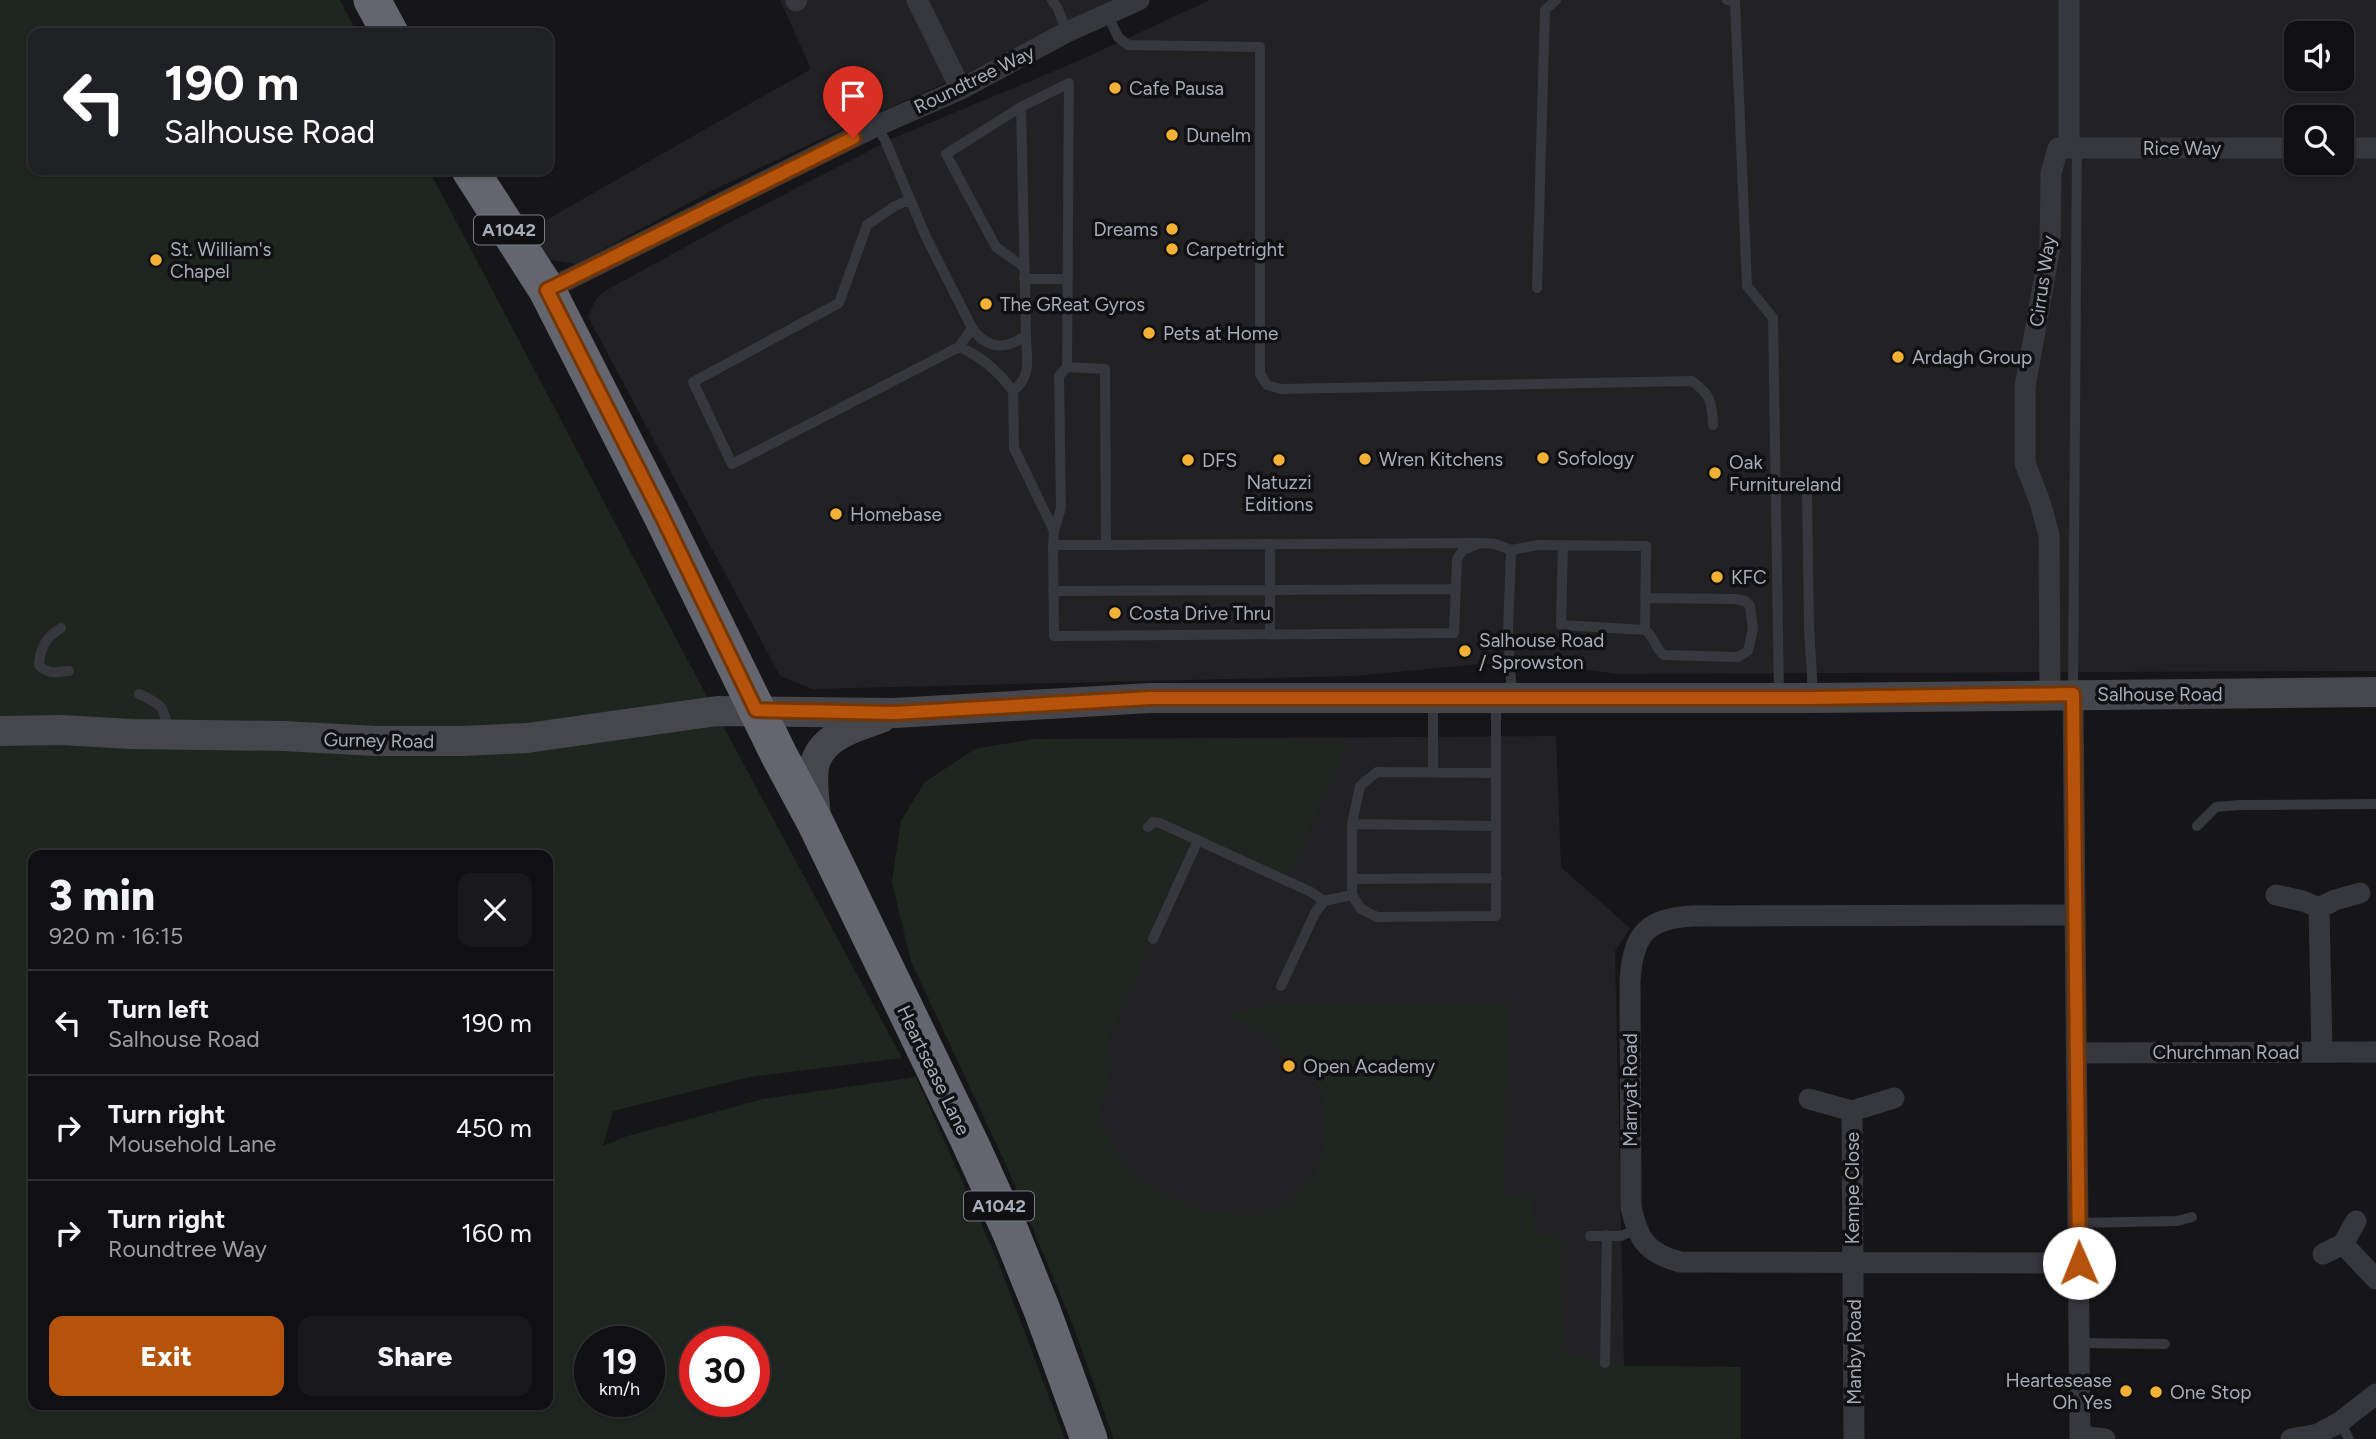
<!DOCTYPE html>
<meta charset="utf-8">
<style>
:root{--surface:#101012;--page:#19191b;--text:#f1f3f6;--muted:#9c9d9f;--line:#303032;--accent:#b45309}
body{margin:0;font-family:Figtree,sans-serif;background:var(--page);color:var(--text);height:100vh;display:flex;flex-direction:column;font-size:26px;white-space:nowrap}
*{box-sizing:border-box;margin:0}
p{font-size:23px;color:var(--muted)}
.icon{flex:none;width:38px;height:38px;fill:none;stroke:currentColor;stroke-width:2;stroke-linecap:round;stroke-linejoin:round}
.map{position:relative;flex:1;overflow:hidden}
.panel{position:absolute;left:28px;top:850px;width:525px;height:560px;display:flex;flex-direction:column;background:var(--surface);border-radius:14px;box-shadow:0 2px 5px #0004,0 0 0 2px var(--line)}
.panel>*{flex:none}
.hud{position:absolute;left:28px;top:28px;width:525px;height:147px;border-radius:14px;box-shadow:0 2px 5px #0004,0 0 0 2px var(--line);background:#202124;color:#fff;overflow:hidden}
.buttons{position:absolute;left:2284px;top:21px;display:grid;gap:14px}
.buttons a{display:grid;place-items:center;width:70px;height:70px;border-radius:14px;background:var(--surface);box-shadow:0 2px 5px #0004,0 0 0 2px var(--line);font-size:35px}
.speed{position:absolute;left:574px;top:1326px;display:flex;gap:14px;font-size:35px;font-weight:700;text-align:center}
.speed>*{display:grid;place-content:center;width:91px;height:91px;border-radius:50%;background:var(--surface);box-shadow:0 2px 5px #0004,0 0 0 2px var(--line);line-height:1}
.speed small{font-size:18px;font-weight:400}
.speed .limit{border:10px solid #d22;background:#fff;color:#111}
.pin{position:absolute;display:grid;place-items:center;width:60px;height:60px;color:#fff;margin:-72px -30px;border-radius:50% 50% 50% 0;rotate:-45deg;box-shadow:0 0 7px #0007}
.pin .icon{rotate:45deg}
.me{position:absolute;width:77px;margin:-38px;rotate:359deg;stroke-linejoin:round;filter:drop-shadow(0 0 5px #0008)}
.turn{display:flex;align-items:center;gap:24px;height:147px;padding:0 21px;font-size:32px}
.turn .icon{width:91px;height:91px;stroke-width:2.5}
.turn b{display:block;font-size:49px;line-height:60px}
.round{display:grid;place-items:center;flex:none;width:74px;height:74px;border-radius:14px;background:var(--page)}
.head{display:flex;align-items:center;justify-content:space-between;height:119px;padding:0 21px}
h1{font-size:42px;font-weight:800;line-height:52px}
.cta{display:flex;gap:14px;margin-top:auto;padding:14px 21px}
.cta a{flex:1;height:80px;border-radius:14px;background:var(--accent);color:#fff;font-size:28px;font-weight:800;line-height:80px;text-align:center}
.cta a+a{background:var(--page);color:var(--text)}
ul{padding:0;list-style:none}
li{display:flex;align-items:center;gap:21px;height:105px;padding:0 21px;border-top:2px solid var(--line)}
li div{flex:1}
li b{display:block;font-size:26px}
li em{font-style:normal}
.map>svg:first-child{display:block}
.built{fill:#222225;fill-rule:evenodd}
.green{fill:#1e261f;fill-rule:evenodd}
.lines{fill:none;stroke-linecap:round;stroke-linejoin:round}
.lane{stroke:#37383d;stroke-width:10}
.street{stroke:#37383d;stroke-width:21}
.secondary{stroke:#45474d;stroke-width:30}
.highway{stroke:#63666e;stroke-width:37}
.route-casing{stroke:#753606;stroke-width:18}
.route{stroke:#b45309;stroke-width:12}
.poi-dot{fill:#f2b134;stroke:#111113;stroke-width:2.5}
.labels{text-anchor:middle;stroke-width:7;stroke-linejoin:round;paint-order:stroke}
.shield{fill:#111113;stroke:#7b7e86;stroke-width:2}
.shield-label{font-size:18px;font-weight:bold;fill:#a8adb8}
.street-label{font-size:19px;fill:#a8adb8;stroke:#111113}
.poi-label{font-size:19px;fill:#a8adb8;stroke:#111113;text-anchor:start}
</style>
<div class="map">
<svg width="2376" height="1439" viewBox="0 0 2376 1439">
<rect width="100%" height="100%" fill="#161618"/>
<path class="built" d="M780 0H1130L851 125 713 190 576 264 546 259 527 231 811 69Z
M1210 0H2376V671L1619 674 1541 665 1480 664 1355 676 812 689 780 676 588 317 596 299 605 291 738 218 896 137 1078 61ZM2296 33H2342V79H2296ZM2296 117H2342V163H2296Z
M1556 736 1561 867 1630 928 1615 951 1624 1366 1741 1367V1439H1114L1073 1325 1009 1171 911 961 892 882 901 821 925 782 975 749 1034 739Z"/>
<path class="green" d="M0 0H340L357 33H33V170H429L688 661 902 1058 750 1077 613 1111 603 1146 624 1137 763 1099 916 1077 997 1259 1065 1439H0ZM33 856H548V1405H33ZM590 1342H649V1402H590ZM695 1342H754V1402H695Z
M1034 739 1348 743 1285 880 1189 844 1148 936 1153 939 1105 1045 1112 1063 1099 1120 1124 1165 1136 1179 1165 1196 1215 1214 1262 1215 1291 1201 1315 1174 1324 1146 1327 1118 1320 1090 1310 1072 1268 1036 1228 1014 1271 1006 1508 1005 1503 1196H1532L1535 1234 1561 1235 1562 1354 1624 1366 1741 1367V1439H1114L1073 1325 1009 1171 911 961 892 882 901 821 925 782 975 749Z"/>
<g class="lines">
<path class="lane" d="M1052 0 1058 9 1067 32
M1727 0 1735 2 1747 286 1773 318 1779 695
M1108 16 1118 37 1128 45 1260 47V374L1267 385 1281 389 1692 381C1711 395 1712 402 1713 425
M1021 107 946 154 996 247 1024 267
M876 126 885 140 926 237 972 328C987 349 1005 351 1026 335L1021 107 1069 83 1067 367 1105 369 1106 545 1482 543 1495 544 1511 550 1538 545 1646 546 1645 630 1561 625 1563 545
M909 200 895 206 867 225 839 303 693 382 732 464 959 347 972 328
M1024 279H1068
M1537 288 1545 10 1556 0
M1026 335C1026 357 1033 376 1013 391L1014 448 1054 531 1053 545
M959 347C981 356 999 372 1013 391
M1807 490 1809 627 1813 695
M1054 531 1061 508 1059 376 1067 367
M1270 544V635
M1106 545H1053L1054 636 1454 633 1457 559 1463 550 1476 545
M1511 550 1508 632 1512 697
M1053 591 1456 589
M61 628C46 637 40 648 39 665 48 675 56 672 69 671
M1645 630C1655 636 1654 648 1664 655L1738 657 1748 651 1753 629 1750 606 1745 601 1735 599 1645 598
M2073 692 2077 148
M139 694C162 705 165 706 167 731
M1433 772V701
M1495 773 1377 772 1360 786 1352 824V895L1361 909 1377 917 1496 916V699
M1352 824 1496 826
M2197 826 2216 807 2239 805 2376 804
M1148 827 1153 822 1160 823 1311 892 1324 901
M1352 879 1497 878
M1153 939 1198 840
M1281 986 1315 913 1324 901 1352 895
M2078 1223 2177 1221 2192 1217
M1590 1236H1621L1637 1229
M2079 1343 2165 1344
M1605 1363 1607 1235
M2340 1422 2349 1439"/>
<path class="street" d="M917 0 961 89
M796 1 797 0
M2069 148V0
M2342 148H2376
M547 290 876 126 961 89 1067 32 1139 0
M2050 694 2049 535 2040 502 2025 463V387L2050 247 2051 173 2058 148H2296
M2073 694 2080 1439
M2276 895 2303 901 2319 908
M2075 915 1695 916C1646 918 1633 934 1630 981L1631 1207C1638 1240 1647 1253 1680 1262L2079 1263
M2322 1052 2319 908 2335 900 2360 893
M2077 1053 2376 1052
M1809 1099 1852 1111
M2356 1221 2343 1244 2376 1279
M2323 1254 2343 1244
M2080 1436 2105 1439
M1854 1439 1852 1111 1894 1098
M2291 1439 2318 1434 2340 1422 2376 1394"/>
<path class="secondary" d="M0 731 61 730 131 734 284 736 375 741H462L527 738 717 711 895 713 1150 698H1813L2376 692
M816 822C816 805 811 784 814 767 820 736 856 727 881 718"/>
<path class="highway" d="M372 0 390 33
M470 170 547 290 662 516 779 755 816 824 971 1145 1011 1233 1042 1310 1089 1439"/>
</g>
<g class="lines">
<defs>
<path id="route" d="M853 138 547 290 662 516 756 710 895 713 1150 698H1813L2073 694 2079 1263"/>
</defs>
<use href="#route" class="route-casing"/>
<use href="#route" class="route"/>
</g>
<g class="poi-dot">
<circle cx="1115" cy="88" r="7"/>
<circle cx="1172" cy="135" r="7"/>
<circle cx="1172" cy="229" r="7"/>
<circle cx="1172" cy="249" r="7"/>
<circle cx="156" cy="260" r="7"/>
<circle cx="986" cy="304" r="7"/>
<circle cx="1149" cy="333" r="7"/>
<circle cx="1898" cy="357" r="7"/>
<circle cx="1543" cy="458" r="7"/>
<circle cx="1365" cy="459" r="7"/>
<circle cx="1188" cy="460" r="7"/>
<circle cx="1279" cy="460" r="7"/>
<circle cx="1715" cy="473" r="7"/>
<circle cx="836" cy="514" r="7"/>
<circle cx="1717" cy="577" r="7"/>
<circle cx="1115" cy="613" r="7"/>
<circle cx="1465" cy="651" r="7"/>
<circle cx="1289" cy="1066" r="7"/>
<circle cx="2126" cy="1391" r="7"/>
<circle cx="2156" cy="1392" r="7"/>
</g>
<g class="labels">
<g class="shield">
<rect x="474" y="215.5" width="70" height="29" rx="5"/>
<rect x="964" y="1191.5" width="70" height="29" rx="5"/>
</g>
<g class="shield-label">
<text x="509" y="236">A1042</text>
<text x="999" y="1212">A1042</text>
</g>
<g class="street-label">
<text transform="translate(974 79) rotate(-26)" y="7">Roundtree Way</text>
<text x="2182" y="155">Rice Way</text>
<text transform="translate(2042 281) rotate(-82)" y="7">Cirrus Way</text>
<text x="2160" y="701">Salhouse Road</text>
<text transform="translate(379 740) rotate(1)" y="7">Gurney Road</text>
<text x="2226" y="1059">Churchman Road</text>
<text transform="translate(934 1070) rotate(64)" y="7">Heartsease Lane</text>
<text transform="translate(1630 1090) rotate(-90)" y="7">Marryat Road</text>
<text transform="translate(1852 1188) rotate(-90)" y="7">Kempe Close</text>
<text transform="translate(1854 1352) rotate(-90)" y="7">Manby Road</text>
</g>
<g class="poi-label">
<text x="1129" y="95">Cafe Pausa</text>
<text x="1186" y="142">Dunelm</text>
<text x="1158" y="236" text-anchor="end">Dreams</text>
<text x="170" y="256">St. William's<tspan x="170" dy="22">Chapel</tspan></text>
<text x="1186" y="256">Carpetright</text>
<text x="1000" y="311">The GReat Gyros</text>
<text x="1163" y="340">Pets at Home</text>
<text x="1912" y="364">Ardagh Group</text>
<text x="1557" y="465">Sofology</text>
<text x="1379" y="466">Wren Kitchens</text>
<text x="1202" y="467">DFS</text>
<text x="1729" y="469">Oak<tspan x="1729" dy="22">Furnitureland</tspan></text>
<text x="1279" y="489" text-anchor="middle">Natuzzi<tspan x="1279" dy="22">Editions</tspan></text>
<text x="850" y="521">Homebase</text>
<text x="1731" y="584">KFC</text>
<text x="1129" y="620">Costa Drive Thru</text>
<text x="1479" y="647">Salhouse Road<tspan x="1479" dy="22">/ Sprowston</tspan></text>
<text x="1303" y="1073">Open Academy</text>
<text x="2112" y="1387" text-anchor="end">Heartesease<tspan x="2112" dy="22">Oh Yes</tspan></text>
<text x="2170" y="1399">One Stop</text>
</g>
</g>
</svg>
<div class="buttons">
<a><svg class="icon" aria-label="sound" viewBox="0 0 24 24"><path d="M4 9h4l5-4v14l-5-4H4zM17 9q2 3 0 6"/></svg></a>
<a><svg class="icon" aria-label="search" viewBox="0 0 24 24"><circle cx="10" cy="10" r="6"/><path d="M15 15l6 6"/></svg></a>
</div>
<div class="speed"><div>19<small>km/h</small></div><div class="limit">30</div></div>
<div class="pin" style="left:853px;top:138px;background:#d93025"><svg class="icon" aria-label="arrive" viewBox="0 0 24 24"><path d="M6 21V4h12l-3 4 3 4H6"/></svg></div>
<svg class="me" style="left:2079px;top:1263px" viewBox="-20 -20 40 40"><circle r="19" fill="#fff"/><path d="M0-13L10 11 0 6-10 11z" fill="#b45309"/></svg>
<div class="hud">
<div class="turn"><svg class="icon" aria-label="left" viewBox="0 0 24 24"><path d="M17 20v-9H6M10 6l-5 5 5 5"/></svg><div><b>190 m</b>Salhouse Road</div></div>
</div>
<section class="panel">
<div class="head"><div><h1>3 min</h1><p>920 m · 16:15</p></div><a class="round"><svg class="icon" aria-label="close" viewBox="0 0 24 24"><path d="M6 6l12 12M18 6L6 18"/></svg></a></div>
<ul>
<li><svg class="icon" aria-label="left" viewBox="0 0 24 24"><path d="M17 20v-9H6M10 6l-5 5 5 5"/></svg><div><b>Turn left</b><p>Salhouse Road</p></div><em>190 m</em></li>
<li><svg class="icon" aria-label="right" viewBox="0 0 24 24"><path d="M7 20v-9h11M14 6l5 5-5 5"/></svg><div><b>Turn right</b><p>Mousehold Lane</p></div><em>450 m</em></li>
<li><svg class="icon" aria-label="right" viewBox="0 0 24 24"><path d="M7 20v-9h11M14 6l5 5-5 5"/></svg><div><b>Turn right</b><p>Roundtree Way</p></div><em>160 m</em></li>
</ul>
<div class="cta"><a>Exit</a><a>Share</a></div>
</section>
</div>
